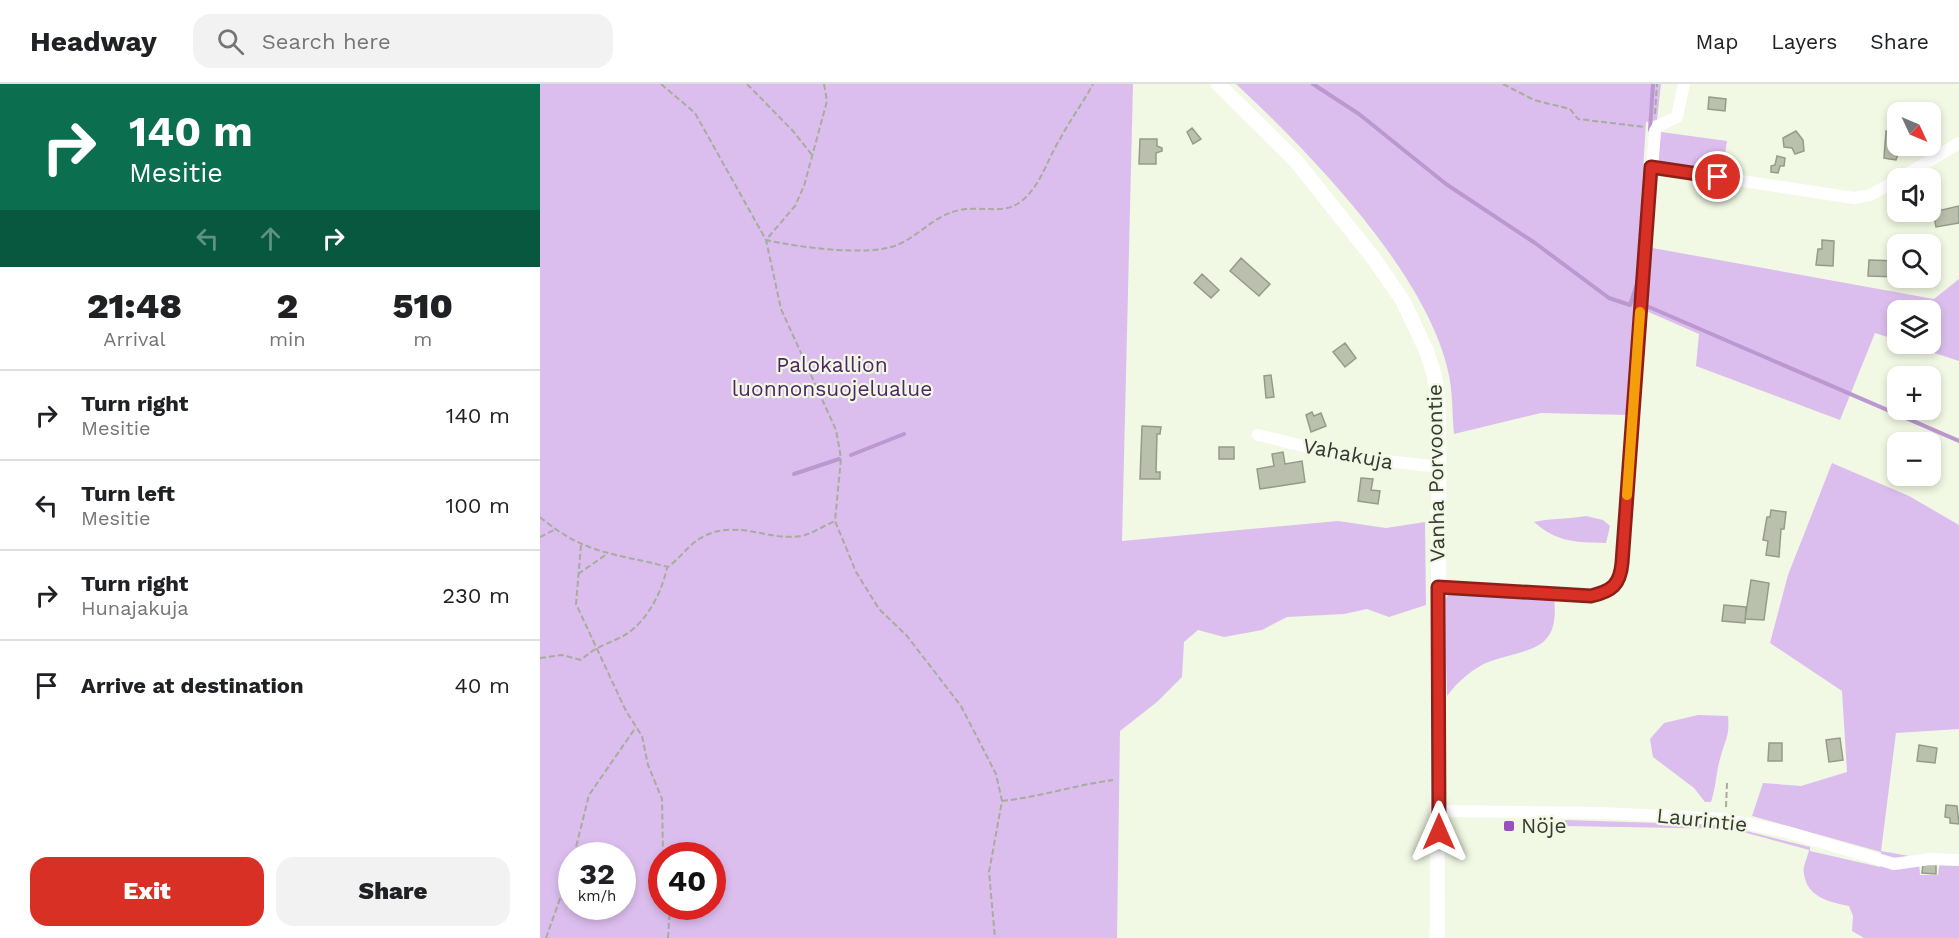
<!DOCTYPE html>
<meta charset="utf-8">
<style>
:root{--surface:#fff;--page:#f2f2f2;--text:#202124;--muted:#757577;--line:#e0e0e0;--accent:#d93025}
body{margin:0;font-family:"Work Sans",sans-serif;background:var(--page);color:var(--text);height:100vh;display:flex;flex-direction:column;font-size:22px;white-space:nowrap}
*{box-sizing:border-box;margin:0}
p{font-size:20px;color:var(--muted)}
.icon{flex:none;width:33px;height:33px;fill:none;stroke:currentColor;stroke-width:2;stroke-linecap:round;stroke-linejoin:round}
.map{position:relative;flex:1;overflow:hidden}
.panel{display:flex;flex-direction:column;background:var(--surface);width:540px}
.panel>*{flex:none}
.hud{background:#0b6e4f;color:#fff;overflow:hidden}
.needle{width:39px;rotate:134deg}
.fabs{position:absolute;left:1347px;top:18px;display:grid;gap:12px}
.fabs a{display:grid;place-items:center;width:54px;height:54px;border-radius:12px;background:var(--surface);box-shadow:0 3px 9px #0003;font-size:30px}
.speed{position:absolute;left:18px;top:758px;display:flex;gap:12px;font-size:30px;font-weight:700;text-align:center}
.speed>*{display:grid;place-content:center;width:78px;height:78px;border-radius:50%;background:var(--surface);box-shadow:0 3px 9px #0003;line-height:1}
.speed small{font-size:15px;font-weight:400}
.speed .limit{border:9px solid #d22;background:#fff;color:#111}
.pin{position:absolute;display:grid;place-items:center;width:51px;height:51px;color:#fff;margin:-26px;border:3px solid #fff;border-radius:50%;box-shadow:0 2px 6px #0007}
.me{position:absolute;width:66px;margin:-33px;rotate:0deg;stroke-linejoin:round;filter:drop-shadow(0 0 4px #0008)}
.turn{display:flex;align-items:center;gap:21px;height:126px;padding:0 30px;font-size:27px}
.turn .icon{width:78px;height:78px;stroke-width:2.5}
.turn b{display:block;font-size:42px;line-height:51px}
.lanes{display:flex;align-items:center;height:57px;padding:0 30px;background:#0003;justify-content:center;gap:30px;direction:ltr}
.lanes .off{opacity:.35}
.eta{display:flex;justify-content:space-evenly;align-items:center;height:102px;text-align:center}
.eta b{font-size:36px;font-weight:800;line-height:42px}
.action{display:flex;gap:12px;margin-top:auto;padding:12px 30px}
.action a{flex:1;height:69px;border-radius:18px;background:var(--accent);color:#fff;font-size:24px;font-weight:800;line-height:69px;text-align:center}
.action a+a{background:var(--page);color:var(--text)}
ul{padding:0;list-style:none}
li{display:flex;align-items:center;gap:18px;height:90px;padding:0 30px;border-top:2px solid var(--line)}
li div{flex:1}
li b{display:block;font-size:22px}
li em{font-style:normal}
header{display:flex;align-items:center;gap:36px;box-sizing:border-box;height:84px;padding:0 30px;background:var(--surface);border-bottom:2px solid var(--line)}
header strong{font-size:28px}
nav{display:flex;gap:33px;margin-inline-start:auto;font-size:21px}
.search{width:420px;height:54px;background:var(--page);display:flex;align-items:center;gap:15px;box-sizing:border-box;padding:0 21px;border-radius:18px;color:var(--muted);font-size:22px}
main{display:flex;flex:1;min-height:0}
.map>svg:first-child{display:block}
.green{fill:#dcbeee;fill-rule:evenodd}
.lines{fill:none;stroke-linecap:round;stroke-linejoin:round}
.stream{stroke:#bc98d1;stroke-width:4}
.building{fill:#bac0ad;stroke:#959b88;stroke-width:1.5}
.path{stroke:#a7ac9c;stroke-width:2;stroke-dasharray:6 3;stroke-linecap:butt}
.minor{stroke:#fff;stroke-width:12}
.tertiary{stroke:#fff;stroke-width:15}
.route-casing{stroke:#8d1f18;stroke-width:15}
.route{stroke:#d93025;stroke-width:10}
.slow{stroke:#f59e0b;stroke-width:10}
.poi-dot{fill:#9a4fc1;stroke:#f1f8e3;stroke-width:2}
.labels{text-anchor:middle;stroke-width:4.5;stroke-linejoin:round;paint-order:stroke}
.park-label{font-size:21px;fill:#512468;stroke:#f1f8e3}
.street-label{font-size:21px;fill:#383a32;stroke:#f1f8e3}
.poi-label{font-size:21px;fill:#383a32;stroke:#f1f8e3;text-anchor:start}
</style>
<header>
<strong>Headway</strong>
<div class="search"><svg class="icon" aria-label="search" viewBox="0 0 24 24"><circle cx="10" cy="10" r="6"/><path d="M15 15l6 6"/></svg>Search here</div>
<nav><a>Map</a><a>Layers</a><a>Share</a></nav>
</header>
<main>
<section class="panel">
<div class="hud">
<div class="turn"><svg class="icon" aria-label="right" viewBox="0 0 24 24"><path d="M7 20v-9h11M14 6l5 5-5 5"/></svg><div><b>140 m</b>Mesitie</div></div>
<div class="lanes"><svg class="icon off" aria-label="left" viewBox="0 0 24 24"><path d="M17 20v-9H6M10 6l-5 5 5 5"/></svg><svg class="icon off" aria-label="ahead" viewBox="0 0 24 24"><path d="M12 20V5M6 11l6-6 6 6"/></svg><svg class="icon" aria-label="right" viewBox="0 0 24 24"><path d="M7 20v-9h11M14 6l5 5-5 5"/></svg></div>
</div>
<div class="eta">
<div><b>21:48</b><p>Arrival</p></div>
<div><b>2</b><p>min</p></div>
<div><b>510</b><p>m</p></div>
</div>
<ul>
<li><svg class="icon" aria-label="right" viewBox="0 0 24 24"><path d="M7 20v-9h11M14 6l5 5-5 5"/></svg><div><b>Turn right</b><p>Mesitie</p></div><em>140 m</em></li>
<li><svg class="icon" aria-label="left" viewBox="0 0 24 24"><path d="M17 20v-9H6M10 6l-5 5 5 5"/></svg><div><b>Turn left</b><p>Mesitie</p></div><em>100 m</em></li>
<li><svg class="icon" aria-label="right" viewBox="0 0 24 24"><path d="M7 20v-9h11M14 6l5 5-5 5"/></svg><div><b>Turn right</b><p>Hunajakuja</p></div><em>230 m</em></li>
<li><svg class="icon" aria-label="arrive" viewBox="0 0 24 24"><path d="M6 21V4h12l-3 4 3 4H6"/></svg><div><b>Arrive at destination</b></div><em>40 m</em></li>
</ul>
<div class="action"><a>Exit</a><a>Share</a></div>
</section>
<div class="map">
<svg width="1419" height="854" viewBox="0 0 1419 854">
<rect width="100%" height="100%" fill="#f1f8e3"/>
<path class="green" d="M0 0H593L582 457 798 437 846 444 885 438 886 521 849 533 827 525 804 530 747 533 722 546 684 553 658 546 644 558 642 593 617 618 580 647 577 854H0ZM32 771H82V822H32ZM122 771H172V822H122Z
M696 0H1121L1117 36 1106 38 1088 331 1001 329 914 350C912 329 913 307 908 287 886 188 769 68 696 0Z
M1121 48 1187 57 1182 89 1117 80Z
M1107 163 1394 215 1419 195V277L1367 260H1390V226H1358L1357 256 1335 249 1300 336 1156 282 1159 250 1104 226Z
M1292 379 1369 412 1419 441V645L1356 649 1341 767 1375 773 1379 777 1380 791H1398L1400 775 1419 776V854H1324L1312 847 1313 832 1309 822C1289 818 1267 813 1264 790 1262 783 1268 773 1269 766L1192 745 1025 742V736L1183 741 1270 763V767L1340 783 1341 768 1212 732 1223 699 1261 702 1307 688 1302 607 1230 559 1248 491Z
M1046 432 1063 436 1070 442 1066 459C1036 458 1018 459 994 438 1012 434 1028 435 1046 432Z
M910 508 1014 514C1020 567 991 564 951 577 934 583 918 597 907 612L904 517Z
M1158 631 1188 632C1190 652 1185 656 1180 675 1176 689 1176 703 1171 718H1165L1154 704 1113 673 1110 655 1124 639Z"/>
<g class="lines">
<path class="stream" d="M773 0 819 30 906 100 995 159 1069 214 1090 221 1098 197
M1110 46 1113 0
M1101 160 1106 83
M1109 223 1419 357
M311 371 364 350
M254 390 299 375"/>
</g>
<path class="building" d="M1169 13 1186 15 1185 27 1168 25Z
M652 44 661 55 653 60 647 48Z
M1256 47 1263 56 1264 67 1255 70 1252 64 1244 63 1243 54Z
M1346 47 1358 49V62H1361L1356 76 1344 74Z
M600 55H617V62L622 64V67L616 69V80H599Z
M1237 72 1245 74 1244 82H1240L1238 89 1231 88V82L1235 81Z
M1419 122V139L1396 143 1393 128Z
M1282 156 1294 157 1293 182 1276 181 1278 165H1282Z
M701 174 730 200 719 212 690 187Z
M1329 176 1358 177V193L1328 192Z
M662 190 679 206 671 214 654 199Z
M805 259 816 274 805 283 793 268Z
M731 291 734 313 726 314 724 292Z
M772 328 774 332 781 329 786 342 771 348 766 331Z
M602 342 621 343 620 350H617L616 388H620V395H600Z
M679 363H694V375H679Z
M743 368 745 380 762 377 765 398 720 405 717 385 734 382 732 370Z
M821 394 833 395 831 406 840 407 838 420 818 417Z
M1231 426 1246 428 1244 445H1241L1239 473 1226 471 1228 457 1223 456 1227 433H1230Z
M1211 496 1229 499 1224 536 1205 535Z
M1184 521 1206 523 1205 539 1182 537Z
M1300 654 1303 676 1289 678 1286 656Z
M1229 659H1242V677H1228Z
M1379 661 1397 664 1395 679 1377 677Z
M1406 721 1417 722 1419 740 1410 739V734L1405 733Z
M1383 780H1396V790L1382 789Z"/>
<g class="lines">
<path class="path" d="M121 0 155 29 226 156 241 225 296 346 301 374 295 437 316 488 339 525 367 552 421 622 456 690 462 717 449 788 455 854
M207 0 253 47 272 71
M284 0 287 17 264 102 255 122 226 156C257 163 329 173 357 161 381 151 394 131 420 126 444 121 466 133 485 114 502 98 508 74 520 55 530 36 543 19 553 0
M963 0 994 16 1030 25 1038 35 1105 43
M1115 30 1117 0
M0 433C45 471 75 469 128 483 139 475 148 462 159 455 196 432 231 460 265 451 275 448 285 441 295 437
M0 453 16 445
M41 461 36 520 86 627 102 652 108 681 122 715 123 771
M38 490 67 470
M0 574 22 571 41 576C53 565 62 562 77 555 104 544 121 511 127 484
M462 717C500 713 535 701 573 696
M1186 723 1187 699
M34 771 49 711 96 643
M122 780V786
M6 854 32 781
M128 854 130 822"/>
<path class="minor" d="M1111 83 1314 114 1330 111 1358 96
M1361 94 1419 59
M718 351 804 372 899 383
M898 503 1051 512C1072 507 1080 501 1082 479L1115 47 1118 42 1137 33 1144 0
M899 727 1063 729 1185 735 1247 748 1354 780 1390 775 1419 776"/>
<path class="tertiary" d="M678 0 756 77 834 175 863 217 887 268 894 290 898 314 899 383 897 854"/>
</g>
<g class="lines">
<defs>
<path id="route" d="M899 748 898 503 1051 512C1072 507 1080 501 1082 479L1111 83 1178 93"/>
</defs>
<use href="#route" class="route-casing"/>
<use href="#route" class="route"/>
<path class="slow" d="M1087 411 1100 228"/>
</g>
<rect class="poi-dot" x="963" y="736" width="12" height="12" rx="3"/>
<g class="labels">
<g class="park-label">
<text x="292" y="288">Palokallion<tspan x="292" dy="24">luonnonsuojelualue</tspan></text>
</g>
<g class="street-label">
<text transform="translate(808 370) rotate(11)" y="7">Vahakuja</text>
<text transform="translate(896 389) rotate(-91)" y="7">Vanha Porvoontie</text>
<text transform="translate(1162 736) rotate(6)" y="7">Laurintie</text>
</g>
<g class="poi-label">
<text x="981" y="749">Nöje</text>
</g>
</g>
</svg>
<div class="fabs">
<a><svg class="needle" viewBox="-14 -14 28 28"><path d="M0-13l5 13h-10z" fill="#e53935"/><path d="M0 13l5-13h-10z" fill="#757577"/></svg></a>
<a><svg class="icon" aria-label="sound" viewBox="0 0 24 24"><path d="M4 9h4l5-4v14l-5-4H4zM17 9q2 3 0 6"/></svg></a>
<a><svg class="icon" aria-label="search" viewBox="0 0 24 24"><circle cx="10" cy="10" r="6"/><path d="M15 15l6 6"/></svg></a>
<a><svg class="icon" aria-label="layers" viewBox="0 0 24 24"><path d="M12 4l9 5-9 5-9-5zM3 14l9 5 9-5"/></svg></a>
<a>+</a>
<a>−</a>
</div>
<div class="speed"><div>32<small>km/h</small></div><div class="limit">40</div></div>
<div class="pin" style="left:1178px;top:93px;background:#d93025"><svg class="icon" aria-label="arrive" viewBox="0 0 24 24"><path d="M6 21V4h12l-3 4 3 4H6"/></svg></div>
<svg class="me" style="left:899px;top:748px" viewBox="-20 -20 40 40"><path d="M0-17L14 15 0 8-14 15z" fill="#d93025" stroke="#fff" stroke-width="4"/></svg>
</div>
</main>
